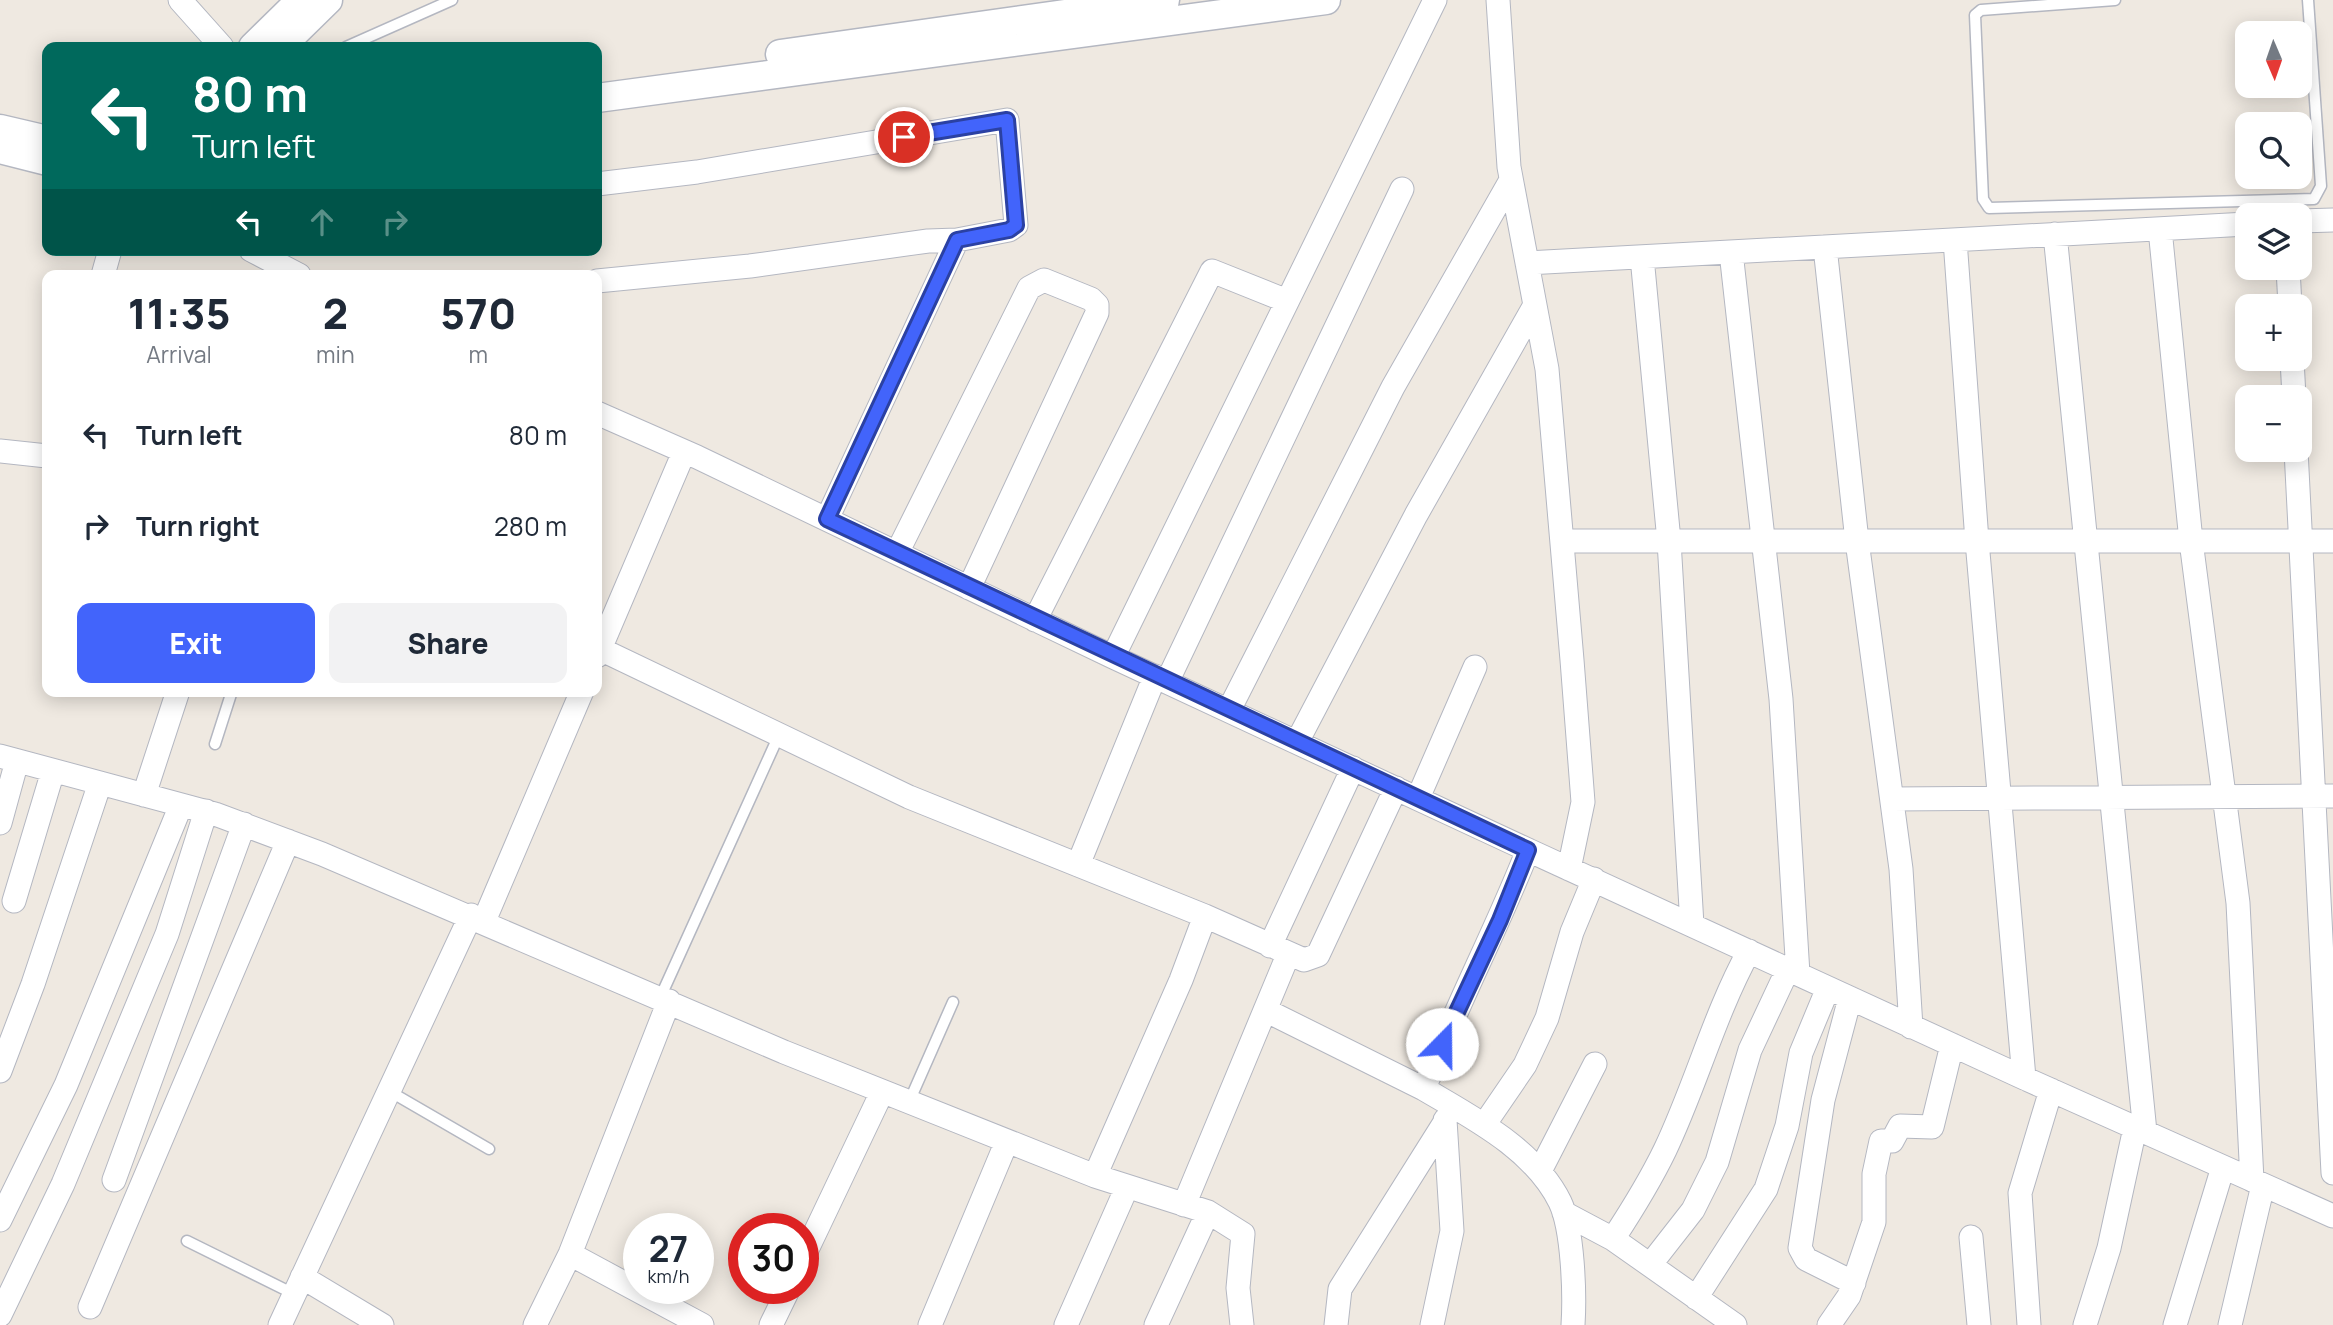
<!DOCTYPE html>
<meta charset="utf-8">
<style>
:root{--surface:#fff;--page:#f2f2f3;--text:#1f2937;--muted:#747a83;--accent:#4264fb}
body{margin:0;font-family:Manrope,sans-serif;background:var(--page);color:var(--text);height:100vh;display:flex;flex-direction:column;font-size:26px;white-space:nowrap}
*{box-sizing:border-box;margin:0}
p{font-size:23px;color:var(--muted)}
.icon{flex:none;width:38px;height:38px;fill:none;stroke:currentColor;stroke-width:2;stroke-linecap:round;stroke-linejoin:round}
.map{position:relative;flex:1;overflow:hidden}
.side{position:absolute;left:42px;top:270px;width:560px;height:427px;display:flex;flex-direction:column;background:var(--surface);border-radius:14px;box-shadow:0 4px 18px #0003}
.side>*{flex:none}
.banner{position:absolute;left:42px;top:42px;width:560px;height:214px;border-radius:14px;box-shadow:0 4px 18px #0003;background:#00695c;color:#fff;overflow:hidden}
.needle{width:46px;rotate:178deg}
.controls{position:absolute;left:2235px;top:21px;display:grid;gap:14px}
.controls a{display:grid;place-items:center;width:77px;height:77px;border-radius:14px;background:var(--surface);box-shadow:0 4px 18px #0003;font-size:35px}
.speed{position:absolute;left:623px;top:1213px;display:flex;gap:14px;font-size:35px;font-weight:700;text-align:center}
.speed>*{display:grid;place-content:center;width:91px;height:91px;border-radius:50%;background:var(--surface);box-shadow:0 4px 18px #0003;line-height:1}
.speed small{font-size:18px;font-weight:400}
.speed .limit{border:10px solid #d22;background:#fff;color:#111}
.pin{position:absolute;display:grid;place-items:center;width:60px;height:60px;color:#fff;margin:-30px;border:4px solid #fff;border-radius:50%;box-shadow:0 2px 7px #0007}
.me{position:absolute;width:77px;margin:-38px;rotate:22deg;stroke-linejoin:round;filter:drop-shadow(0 0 5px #0008)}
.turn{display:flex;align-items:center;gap:24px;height:147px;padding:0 35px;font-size:32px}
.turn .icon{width:91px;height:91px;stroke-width:2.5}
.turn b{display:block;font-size:49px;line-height:60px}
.lanes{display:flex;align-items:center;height:66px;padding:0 35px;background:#0003;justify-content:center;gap:35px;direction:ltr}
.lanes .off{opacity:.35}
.eta{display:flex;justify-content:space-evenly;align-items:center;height:119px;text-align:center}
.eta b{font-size:42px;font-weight:800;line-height:49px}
.button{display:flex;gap:14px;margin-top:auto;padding:14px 35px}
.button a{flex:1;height:80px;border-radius:14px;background:var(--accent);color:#fff;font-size:28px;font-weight:800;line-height:80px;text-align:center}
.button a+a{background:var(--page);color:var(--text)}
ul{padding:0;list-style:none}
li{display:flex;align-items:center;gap:21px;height:91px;padding:0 35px}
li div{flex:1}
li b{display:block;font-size:26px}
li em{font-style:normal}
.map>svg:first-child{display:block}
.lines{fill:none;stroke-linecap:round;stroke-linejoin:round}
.service-casing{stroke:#b4b7c1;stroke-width:13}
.minor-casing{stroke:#b4b7c1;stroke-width:25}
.tertiary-casing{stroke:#b4b7c1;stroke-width:31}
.service{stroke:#fff;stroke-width:10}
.minor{stroke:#fff;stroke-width:23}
.tertiary{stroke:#fff;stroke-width:28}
.route-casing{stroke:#2b41a3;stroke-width:18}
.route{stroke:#4264fb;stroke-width:12}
</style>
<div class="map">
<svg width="2333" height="1325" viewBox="0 0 2333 1325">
<rect width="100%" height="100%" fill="#efe9e1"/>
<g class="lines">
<defs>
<path id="service" d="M2115 0 1981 10 1975 15 1983 199 1989 208 2314 199 2321 186 2308 0
M346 47 452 0
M215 744 232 691
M660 998 779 735
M389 1091 489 1149
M909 1102 953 1002
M187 1241 294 1294"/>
<path id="minor" d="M180 0 222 47
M1498 0 1509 167 1547 369 1572 660 1583 802 1569 869
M597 184 697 172 1007 120 1016 225 1009 230 957 240
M2300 221 2333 220
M2160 229 2191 541 2238 903 2252 1180
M2055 234 2145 1132
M1955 240 1977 541 2024 1078
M1825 247 1857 541 1901 869 1911 1027
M251 250 299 275
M1731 252 1781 699 1798 974
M1642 257 1669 541 1692 925
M1527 263 2247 224
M2288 268 2290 306
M103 275 110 250
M597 281 750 266 928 241 957 240 827 519
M2292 359 2294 397
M597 413 697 457 1113 657 1528 850 2024 1078 2333 1216
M2296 450 2333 1173
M0 451 47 456
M1562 541H2333
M897 553 1029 288 1044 280 1091 299 1097 305V313L969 588
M1035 620 1212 271 1287 301
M600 649 909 797 1205 916 1304 960 1318 955 1396 788
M597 656 684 452
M1113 657 1435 0
M1167 682 1402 189
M1229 710 1393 387 1511 180
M1297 742 1416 515 1535 305
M0 756 215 814 322 854 784 1052 1095 1176 1208 1212 1243 1234 1238 1288 1242 1325
M144 795 178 691
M1418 798 1475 667
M1892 799 2333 796
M0 823 17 761
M1528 850C1496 931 1455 1008 1424 1089 1473 1118 1534 1149 1560 1202 1573 1229 1575 1294 1573 1325
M1078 865 1155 676
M14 901 53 771
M484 921 582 691
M1270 946 1353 768
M1850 998 1823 1100 1800 1248 1806 1259 1854 1283
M1265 1010 1424 1089
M0 1071 33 984 100 783
M1484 1125 1525 1065 1547 1018 1572 932 1594 879
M1540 1171 1595 1064
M1095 1176 1181 980 1205 916
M114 1180 244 824
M1184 1205 1288 955
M1564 1213 1613 1239 1735 1325
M0 1220 66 1085 181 805
M1971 1237 1979 1325
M1613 1239C1632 1210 1650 1181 1665 1150 1696 1085 1714 1015 1749 951
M570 1254 702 1325
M803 1258 882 1092
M1650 1265 1693 1210 1717 1162 1750 1050 1788 969
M302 1277 382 1325
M1696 1298 1766 1189 1787 1126 1801 1053 1828 988
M90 1307 288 841
M0 1315 63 1184 167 934 206 811
M280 1325 471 915
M535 1325 570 1254 669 1001
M771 1325 789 1288
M930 1325 1007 1141
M1066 1325 1127 1187
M1156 1325 1208 1212
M1336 1325 1340 1289 1445 1122
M1432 1325 1452 1231 1445 1120
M1829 1325 1849 1296 1874 1222V1174L1881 1141H1892L1900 1126 1932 1127 1952 1045
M2029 1325 2020 1193 2051 1090
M2085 1325 2109 1248 2135 1128
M2175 1325 2223 1167
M2230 1325 2263 1185"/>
<path id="tertiary" d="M253 47 301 0
M280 47 328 0
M780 54 1165 0
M597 98 1326 0
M0 129 47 140
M0 149 47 161"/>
</defs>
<use href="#service" class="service-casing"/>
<use href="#minor" class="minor-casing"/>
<use href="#tertiary" class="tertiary-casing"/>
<use href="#service" class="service"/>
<use href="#minor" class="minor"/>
<use href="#tertiary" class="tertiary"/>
</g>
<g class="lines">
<defs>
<path id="route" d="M904 137 1007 120 1016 225 1009 230 957 240 827 519 1528 850 1500 920 1442 1044"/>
</defs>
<use href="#route" class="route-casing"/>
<use href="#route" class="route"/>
</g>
</svg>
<div class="controls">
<a><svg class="needle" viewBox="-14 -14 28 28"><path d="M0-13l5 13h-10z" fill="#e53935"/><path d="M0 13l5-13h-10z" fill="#747a83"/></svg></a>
<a><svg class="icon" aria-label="search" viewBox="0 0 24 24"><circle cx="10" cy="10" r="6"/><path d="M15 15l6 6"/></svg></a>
<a><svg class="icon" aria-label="layers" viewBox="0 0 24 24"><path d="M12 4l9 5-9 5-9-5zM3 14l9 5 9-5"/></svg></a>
<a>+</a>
<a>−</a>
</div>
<div class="speed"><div>27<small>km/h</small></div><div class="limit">30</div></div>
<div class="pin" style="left:904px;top:137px;background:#d93025"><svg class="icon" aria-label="arrive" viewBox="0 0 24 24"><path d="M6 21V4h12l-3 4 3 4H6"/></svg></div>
<svg class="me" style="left:1442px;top:1044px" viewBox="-20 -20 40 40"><circle r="19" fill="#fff"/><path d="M0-13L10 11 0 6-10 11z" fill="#4264fb"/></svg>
<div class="banner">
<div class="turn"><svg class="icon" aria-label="left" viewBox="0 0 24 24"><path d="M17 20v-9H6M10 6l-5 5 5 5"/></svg><div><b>80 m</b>Turn left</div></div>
<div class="lanes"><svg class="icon" aria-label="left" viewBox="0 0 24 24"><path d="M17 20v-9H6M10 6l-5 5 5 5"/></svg><svg class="icon off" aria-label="ahead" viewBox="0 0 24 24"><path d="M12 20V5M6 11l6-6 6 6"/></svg><svg class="icon off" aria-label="right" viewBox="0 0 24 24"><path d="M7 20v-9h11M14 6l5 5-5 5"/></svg></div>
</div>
<section class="side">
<div class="eta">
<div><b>11:35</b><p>Arrival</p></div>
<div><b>2</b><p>min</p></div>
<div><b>570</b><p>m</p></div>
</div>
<ul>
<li><svg class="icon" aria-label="left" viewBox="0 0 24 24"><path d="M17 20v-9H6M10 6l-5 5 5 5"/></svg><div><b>Turn left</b></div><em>80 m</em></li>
<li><svg class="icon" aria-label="right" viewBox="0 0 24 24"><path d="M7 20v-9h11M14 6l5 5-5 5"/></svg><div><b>Turn right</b></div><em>280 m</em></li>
</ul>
<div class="button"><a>Exit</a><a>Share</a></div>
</section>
</div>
